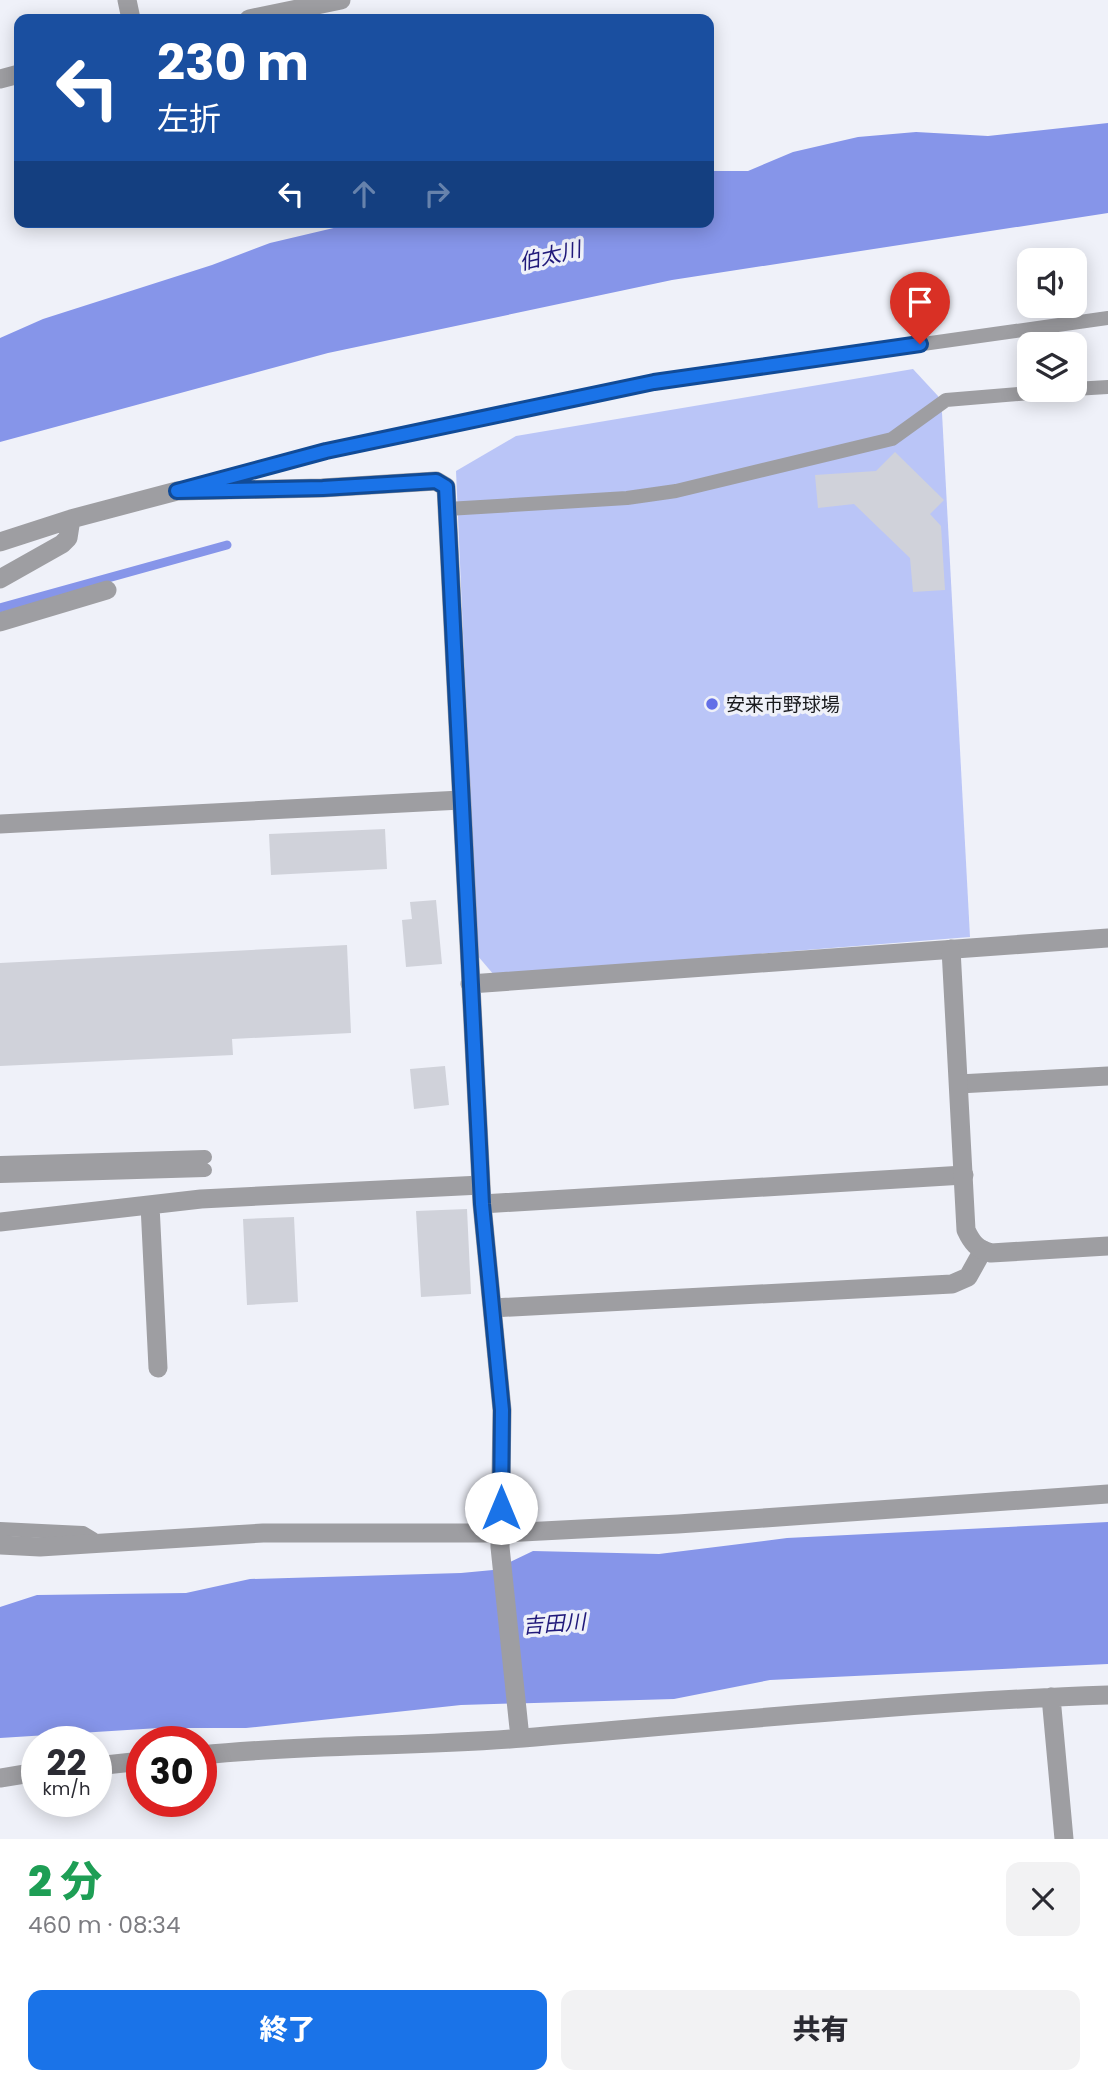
<!DOCTYPE html>
<html lang="ja">
<meta charset="utf-8">
<style>
:root{--surface:#fff;--page:#f2f2f3;--text:#2b2b33;--muted:#7c7c81;--accent:#1a73e8}
body{margin:0;font-family:Poppins,"Noto Sans JP",sans-serif;background:var(--page);color:var(--text);height:100vh;display:flex;flex-direction:column;font-size:26px;white-space:nowrap}
*{box-sizing:border-box;margin:0}
p{font-size:23px;color:var(--muted)}
.icon{flex:none;width:38px;height:38px;fill:none;stroke:currentColor;stroke-width:2;stroke-linecap:round;stroke-linejoin:round}
.map{position:relative;height:1839px;overflow:hidden}
.details{display:flex;flex-direction:column;background:var(--surface);flex:1}
.details>*{flex:none}
.banner{position:absolute;left:14px;top:14px;width:700px;height:214px;border-radius:14px;box-shadow:0 4px 18px #0003;background:#1a4fa0;color:#fff;overflow:hidden}
.tools{position:absolute;left:1017px;top:248px;display:grid;gap:14px}
.tools a{display:grid;place-items:center;width:70px;height:70px;border-radius:14px;background:var(--surface);box-shadow:0 4px 18px #0003;font-size:35px}
.speed{position:absolute;left:21px;top:1726px;display:flex;gap:14px;font-size:35px;font-weight:700;text-align:center}
.speed>*{display:grid;place-content:center;width:91px;height:91px;border-radius:50%;background:var(--surface);box-shadow:0 4px 18px #0003;line-height:1}
.speed small{font-size:18px;font-weight:400}
.speed .limit{border:10px solid #d22;background:#fff;color:#111}
.pin{position:absolute;display:grid;place-items:center;width:60px;height:60px;color:#fff;margin:-72px -30px;border-radius:50% 50% 50% 0;rotate:-45deg;box-shadow:0 0 7px #0007}
.pin .icon{rotate:45deg}
.me{position:absolute;width:77px;margin:-38px;rotate:0deg;stroke-linejoin:round;filter:drop-shadow(0 0 5px #0008)}
.turn{display:flex;align-items:center;gap:24px;height:147px;padding:0 28px;font-size:32px}
.turn .icon{width:91px;height:91px;stroke-width:2.5}
.turn b{display:block;font-size:49px;line-height:60px}
.lanes{display:flex;align-items:center;height:66px;padding:0 28px;background:#0003;justify-content:center;gap:35px;direction:ltr}
.lanes .off{opacity:.35}
.round{display:grid;place-items:center;flex:none;width:74px;height:74px;border-radius:14px;background:var(--page)}
.overview{display:flex;align-items:center;justify-content:space-between;height:119px;padding:0 28px}
h1{font-size:42px;font-weight:800;line-height:52px;color:#1e9e55}
.primary-button{display:flex;gap:14px;margin-top:auto;padding:14px 28px}
.primary-button a{flex:1;height:80px;border-radius:14px;background:var(--accent);color:#fff;font-size:28px;font-weight:800;line-height:80px;text-align:center}
.primary-button a+a{background:var(--page);color:var(--text)}
.map>svg:first-child{display:block}
.green{fill:#bac5f7}
.water{fill:#8695e9}
.lines{fill:none;stroke-linecap:round;stroke-linejoin:round}
.stream{stroke:#8695e9;stroke-width:9}
.building{fill:#d0d2da}
.service{stroke:#9e9ea2;stroke-width:14}
.minor{stroke:#9e9ea2;stroke-width:19}
.tertiary{stroke:#9e9ea2;stroke-width:19}
.route-casing{stroke:#114b97;stroke-width:18}
.route{stroke:#1a73e8;stroke-width:12}
.poi-dot{fill:#636fe7;stroke:#eff1f9;stroke-width:2.5}
.labels{text-anchor:middle;stroke-width:7;stroke-linejoin:round;paint-order:stroke}
.poi-label{font-size:19px;fill:#191a1d;stroke:#eff1f9;text-anchor:start}
.water-label{font-size:21px;font-style:italic;fill:#20197a;stroke:#eff1f9}
</style>
<div class="map">
<svg width="1108" height="1839" viewBox="0 0 1108 1839">
<rect width="100%" height="100%" fill="#eff1f9"/>
<path class="green" d="M913 369 938 396 942 413 970 937 494 975 477 955 456 471 516 436Z"/>
<path class="water" d="M1108 123V213L672 280 328 353 0 442V338L43 319 212 265 270 243 359 222H709V171H748L793 152 858 137 916 132 988 136Z
M1108 1522V1664L770 1680 674 1699 461 1705 246 1728H159L0 1738V1607L37 1595 186 1593 250 1579 461 1573 493 1570 533 1551 659 1554 787 1538Z"/>
<g class="lines">
<path class="stream" d="M0 608 227 545"/>
</g>
<path class="building" d="M895 452 944 500 930 514 941 526 945 590 913 592 910 558 854 504 818 508 815 475 876 471Z
M385 829 387 869 271 875 269 834Z
M436 900 442 964 406 967 402 920 412 919 410 902Z
M347 945 351 1033 232 1039 233 1055 0 1066V963Z
M445 1066 449 1105 414 1109 410 1069Z
M467 1209 471 1294 421 1297 416 1211Z
M294 1217 298 1302 247 1305 243 1219Z"/>
<g class="lines">
<path class="service" d="M1074 389 1108 387
M198 485 326 451 654 382 1108 318
M447 509 627 498 676 491 892 439 946 400 1065 390
M0 1163 205 1157
M0 1176 205 1170
M0 1529 83 1533 93 1539 92 1543"/>
<path class="minor" d="M127 0 131 19
M249 19 341 0
M0 79 19 74
M0 542 71 519 177 491 322 488 436 481 446 487 482 1204 502 1410 500 1547 520 1738
M0 579 62 544 68 538 71 519
M0 622 107 590
M0 824 461 800
M470 984 1108 938
M959 1084 1108 1076
M482 1204 964 1175
M150 1205 158 1368
M0 1222 201 1199 481 1185
M493 1308 952 1284 968 1277 983 1250
M0 1545 40 1547 263 1533H501L678 1524 1108 1494
M1051 1697 1064 1839
M201 1755C308 1744 416 1747 523 1738 718 1722 913 1702 1108 1695
M96 1766 142 1761
M0 1778 37 1772"/>
<path class="tertiary" d="M951 949 966 1230C972 1243 977 1249 991 1253L1108 1246"/>
</g>
<g class="lines">
<defs>
<path id="route" d="M501 1508 502 1410 482 1204 446 487 436 481 323 488 177 491 326 451 654 382 920 344"/>
</defs>
<use href="#route" class="route-casing"/>
<use href="#route" class="route"/>
</g>
<circle class="poi-dot" cx="712" cy="704" r="7"/>
<g class="labels">
<g class="poi-label">
<text x="726" y="711">安来市野球場</text>
</g>
<g class="water-label">
<text transform="translate(550 256) rotate(-13)" y="7">伯太川</text>
<text transform="translate(554 1624) rotate(-4)" y="7">吉田川</text>
</g>
</g>
</svg>
<div class="tools">
<a><svg class="icon" aria-label="sound" viewBox="0 0 24 24"><path d="M4 9h4l5-4v14l-5-4H4zM17 9q2 3 0 6"/></svg></a>
<a><svg class="icon" aria-label="layers" viewBox="0 0 24 24"><path d="M12 4l9 5-9 5-9-5zM3 14l9 5 9-5"/></svg></a>
</div>
<div class="speed"><div>22<small>km/h</small></div><div class="limit">30</div></div>
<div class="pin" style="left:920px;top:344px;background:#d93025"><svg class="icon" aria-label="arrive" viewBox="0 0 24 24"><path d="M6 21V4h12l-3 4 3 4H6"/></svg></div>
<svg class="me" style="left:501px;top:1508px" viewBox="-20 -20 40 40"><circle r="19" fill="#fff"/><path d="M0-13L10 11 0 6-10 11z" fill="#1a73e8"/></svg>
<div class="banner">
<div class="turn"><svg class="icon" aria-label="left" viewBox="0 0 24 24"><path d="M17 20v-9H6M10 6l-5 5 5 5"/></svg><div><b>230 m</b>左折</div></div>
<div class="lanes"><svg class="icon" aria-label="left" viewBox="0 0 24 24"><path d="M17 20v-9H6M10 6l-5 5 5 5"/></svg><svg class="icon off" aria-label="ahead" viewBox="0 0 24 24"><path d="M12 20V5M6 11l6-6 6 6"/></svg><svg class="icon off" aria-label="right" viewBox="0 0 24 24"><path d="M7 20v-9h11M14 6l5 5-5 5"/></svg></div>
</div>
</div>
<section class="details">
<div class="overview"><div><h1>2 分</h1><p>460 m · 08:34</p></div><a class="round"><svg class="icon" aria-label="close" viewBox="0 0 24 24"><path d="M6 6l12 12M18 6L6 18"/></svg></a></div>
<div class="primary-button"><a>終了</a><a>共有</a></div>
</section>
